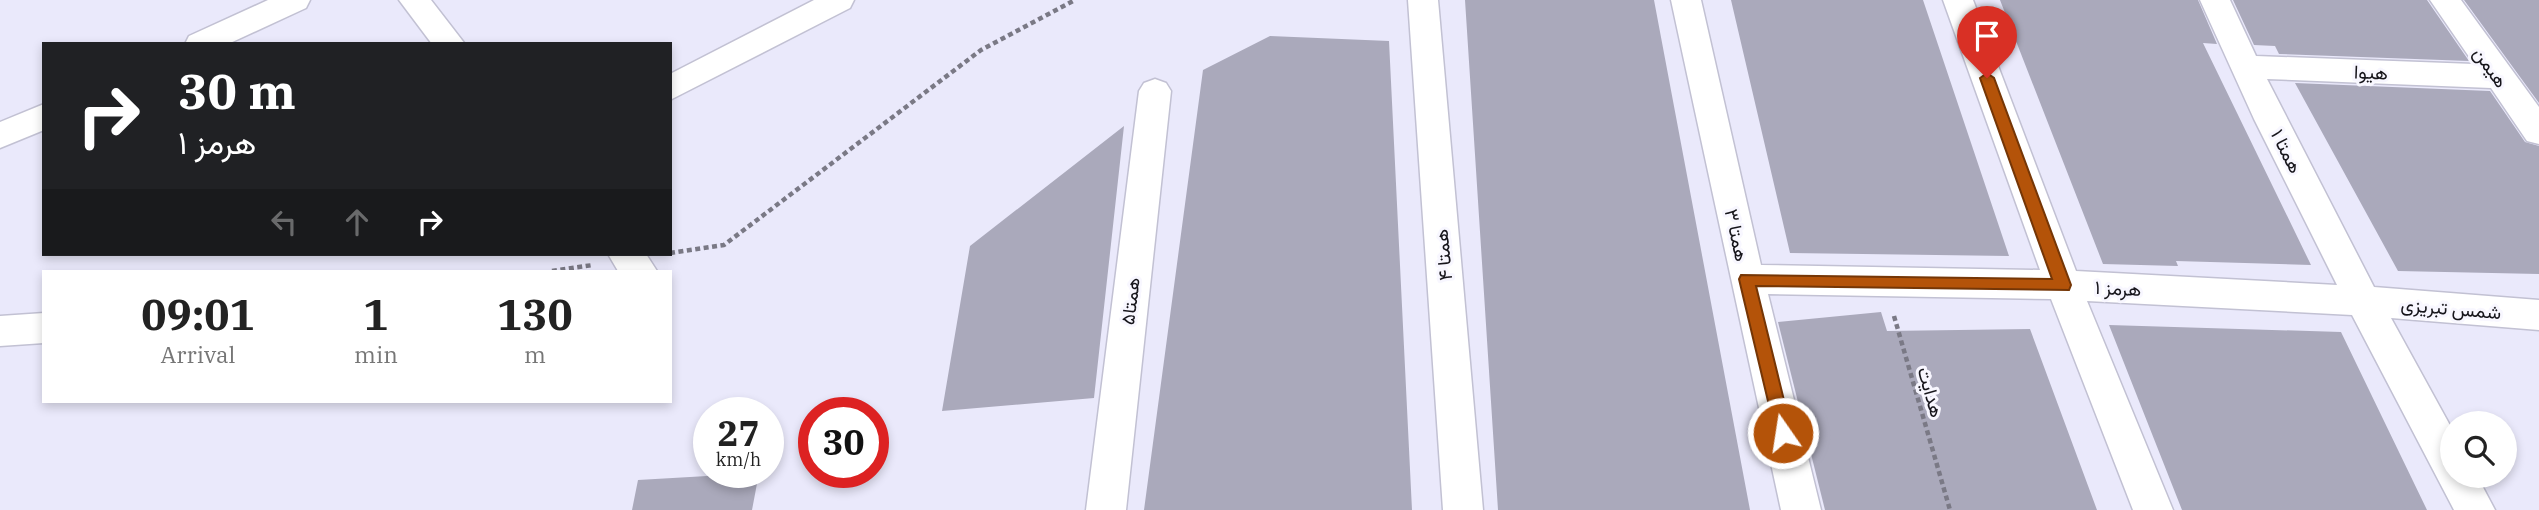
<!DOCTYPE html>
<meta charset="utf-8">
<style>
:root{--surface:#fff;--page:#f2f2f2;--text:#222;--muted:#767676}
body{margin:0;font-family:"IBM Plex Serif",Vazirmatn,serif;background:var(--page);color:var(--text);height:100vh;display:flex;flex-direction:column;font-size:26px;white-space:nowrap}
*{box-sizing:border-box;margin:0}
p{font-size:23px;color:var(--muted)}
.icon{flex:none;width:38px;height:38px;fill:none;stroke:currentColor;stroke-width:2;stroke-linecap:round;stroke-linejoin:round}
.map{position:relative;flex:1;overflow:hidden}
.panel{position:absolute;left:42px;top:270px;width:630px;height:133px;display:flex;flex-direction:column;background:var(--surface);border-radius:0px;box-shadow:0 4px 10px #0003}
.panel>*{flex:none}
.guide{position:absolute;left:42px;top:42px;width:630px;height:214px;border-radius:0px;box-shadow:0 4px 10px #0003;background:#202124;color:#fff;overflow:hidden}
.buttons{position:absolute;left:2440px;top:411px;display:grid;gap:14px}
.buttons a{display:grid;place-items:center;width:77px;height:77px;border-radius:50%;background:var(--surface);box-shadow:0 4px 10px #0003;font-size:35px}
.speed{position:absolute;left:693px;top:397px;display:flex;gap:14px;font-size:35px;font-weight:700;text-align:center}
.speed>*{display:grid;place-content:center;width:91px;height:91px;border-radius:50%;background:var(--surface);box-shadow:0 4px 10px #0003;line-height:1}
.speed small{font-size:18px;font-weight:400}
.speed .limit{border:10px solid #d22;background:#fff;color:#111}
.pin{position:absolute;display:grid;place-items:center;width:60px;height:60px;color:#fff;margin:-72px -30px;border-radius:50% 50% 50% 0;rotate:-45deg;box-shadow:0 0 7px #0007}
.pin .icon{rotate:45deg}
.me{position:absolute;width:77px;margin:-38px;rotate:347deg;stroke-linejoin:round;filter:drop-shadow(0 0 5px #0008)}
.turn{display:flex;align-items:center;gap:24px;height:147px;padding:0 21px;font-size:32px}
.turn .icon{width:91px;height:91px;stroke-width:2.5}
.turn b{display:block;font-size:49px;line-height:60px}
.lanes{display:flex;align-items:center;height:66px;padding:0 21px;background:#0003;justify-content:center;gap:35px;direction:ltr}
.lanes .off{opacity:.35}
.eta{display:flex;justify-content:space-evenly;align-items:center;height:119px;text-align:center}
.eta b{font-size:42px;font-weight:700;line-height:49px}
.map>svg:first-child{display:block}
.building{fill:#aaa9bb}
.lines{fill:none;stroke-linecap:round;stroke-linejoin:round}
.minor-casing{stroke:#c2c1d3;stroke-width:3}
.path{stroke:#7a7985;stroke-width:4.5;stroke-dasharray:5 3.5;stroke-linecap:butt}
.minor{fill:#fff;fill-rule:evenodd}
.route{fill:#b45309;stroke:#753606;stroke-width:2}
.labels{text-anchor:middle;stroke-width:6;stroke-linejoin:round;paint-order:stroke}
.street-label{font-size:19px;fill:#16151b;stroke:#f8f7ff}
</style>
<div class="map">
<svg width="2539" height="510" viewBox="0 0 2539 510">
<rect width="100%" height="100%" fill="#eae9fb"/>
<path class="building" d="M1465 0H1654L1750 510H1498Z
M1731 0H1923L2009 256 1790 253Z
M2000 0H2198L2217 44 2203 43 2311 265 2176 261 2178 266 2103 264Z
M2233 0H2427L2469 61 2279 54 2275 46 2254 45Z
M2464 0H2539V103Z
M1270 36 1389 41 1412 510H1144L1203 70Z
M2295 83 2490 91 2525 142 2539 146V274L2398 271Z
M1124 126 1094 398 942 411 970 246Z
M1881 312 1887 331 2030 329 2097 510H1825L1778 322Z
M2109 325 2341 332 2427 510H2182Z
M759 473 752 510H632L638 480Z"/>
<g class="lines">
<defs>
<path id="minor" d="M268 0H310L306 8 228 44H185L189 36Z
M399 0H431L465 44H432Z
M814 0H854L850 8 670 100V74Z
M1408 0H1438L1483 510H1443Z
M1671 0H1701L1761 265 2040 270 1943 0H1973L2076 271 2337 285 2254 119 2200 0H2230L2256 56 2474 64 2430 0H2461L2539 107V144L2527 141 2491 88 2267 79 2374 287 2539 300V330L2391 318 2452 429V476H2477L2495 510H2454L2352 315 2087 301 2173 510H2133L2051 299 1768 294 1821 510H1781Z
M1155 79 1166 83 1171 91 1126 510H1086L1139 91 1144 83Z
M44 104V130L0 148V122Z
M608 254H646L657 271H618Z
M44 313V343L0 346V316Z"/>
</defs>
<use href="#minor" class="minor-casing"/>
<path class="path" d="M670 253 724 245 981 50 1075 0
M552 271 593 265
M1894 316 1950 510"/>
<use href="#minor" class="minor"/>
</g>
<path class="route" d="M1987 73 1994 78 2071 285 2069 290 1756 286 1792 433 1789 439 1783 441 1777 439 1739 279 1741 275 2052 279 1980 78Z"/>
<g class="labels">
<g class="street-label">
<text transform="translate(2491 67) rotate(55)" y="7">هیمن</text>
<text transform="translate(2371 72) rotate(2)" y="7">هیوا</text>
<text transform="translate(2287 151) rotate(63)" y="7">همتا ۱</text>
<text transform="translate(1737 235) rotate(78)" y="7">همتا ۳</text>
<text transform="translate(1443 255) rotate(-95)" y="7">همتا ۴</text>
<text transform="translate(2118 288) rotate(3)" y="7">هرمز ۱</text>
<text transform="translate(1130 301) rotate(-83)" y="7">همتا۵</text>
<text transform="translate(2451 308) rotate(5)" y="7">شمس تبریزی</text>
<text transform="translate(1931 392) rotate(74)" y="7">هدایت</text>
</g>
</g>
</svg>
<div class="buttons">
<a><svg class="icon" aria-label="search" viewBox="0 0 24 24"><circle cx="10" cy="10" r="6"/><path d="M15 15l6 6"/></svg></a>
</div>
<div class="speed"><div>27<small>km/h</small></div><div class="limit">30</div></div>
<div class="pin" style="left:1987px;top:78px;background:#d93025"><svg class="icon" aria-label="arrive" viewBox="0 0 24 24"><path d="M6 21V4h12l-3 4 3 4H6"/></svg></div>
<svg class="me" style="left:1783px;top:433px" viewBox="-20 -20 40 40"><circle r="17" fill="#b45309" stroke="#fff" stroke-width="3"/><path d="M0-11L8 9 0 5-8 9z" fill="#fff"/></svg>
<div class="guide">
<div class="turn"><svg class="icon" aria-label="right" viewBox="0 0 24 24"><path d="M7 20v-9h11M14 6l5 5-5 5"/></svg><div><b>30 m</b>هرمز ۱</div></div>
<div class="lanes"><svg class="icon off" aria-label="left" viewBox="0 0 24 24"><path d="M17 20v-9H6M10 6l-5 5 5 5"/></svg><svg class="icon off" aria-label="ahead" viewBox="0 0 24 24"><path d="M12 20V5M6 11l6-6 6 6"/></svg><svg class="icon" aria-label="right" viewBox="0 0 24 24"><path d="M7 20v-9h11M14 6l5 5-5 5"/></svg></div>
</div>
<section class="panel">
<div class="eta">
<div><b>09:01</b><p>Arrival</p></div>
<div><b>1</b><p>min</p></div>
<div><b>130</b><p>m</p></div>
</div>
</section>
</div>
